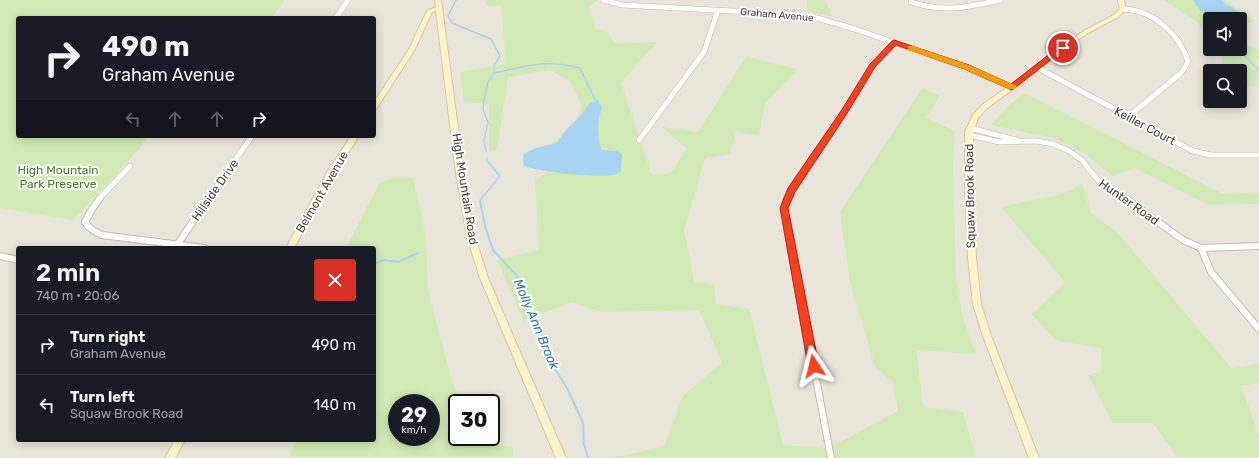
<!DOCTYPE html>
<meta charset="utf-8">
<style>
:root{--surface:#171b24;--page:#20242c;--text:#f1f3f6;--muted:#9ea1a6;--line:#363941}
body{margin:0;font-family:Rubik,sans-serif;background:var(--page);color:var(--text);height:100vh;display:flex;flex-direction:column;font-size:15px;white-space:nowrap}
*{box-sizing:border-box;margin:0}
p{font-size:13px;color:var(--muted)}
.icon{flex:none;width:22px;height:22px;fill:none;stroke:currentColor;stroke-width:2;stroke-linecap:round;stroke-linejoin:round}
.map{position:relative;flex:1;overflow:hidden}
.drawer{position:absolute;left:16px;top:246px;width:360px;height:196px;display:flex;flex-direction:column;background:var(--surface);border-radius:4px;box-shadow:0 2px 10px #0003}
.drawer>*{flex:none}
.top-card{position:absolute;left:16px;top:16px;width:360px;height:122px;border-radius:4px;box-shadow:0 2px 10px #0003;background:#171b24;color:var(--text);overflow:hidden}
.buttons{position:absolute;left:1203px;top:12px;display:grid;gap:8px}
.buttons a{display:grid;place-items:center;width:44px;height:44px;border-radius:4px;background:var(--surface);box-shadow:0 2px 10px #0003;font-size:20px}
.speed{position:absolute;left:388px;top:394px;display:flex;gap:8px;font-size:20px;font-weight:700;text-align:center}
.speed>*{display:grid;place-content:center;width:52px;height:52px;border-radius:50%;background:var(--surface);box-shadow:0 2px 10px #0003;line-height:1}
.speed small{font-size:10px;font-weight:400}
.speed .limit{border:2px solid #111;border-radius:6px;background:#fff;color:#111}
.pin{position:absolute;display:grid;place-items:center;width:34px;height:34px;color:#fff;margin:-17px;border:2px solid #fff;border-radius:50%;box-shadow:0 1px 4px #0007}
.me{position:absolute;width:44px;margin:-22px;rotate:350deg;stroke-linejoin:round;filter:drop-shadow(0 0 3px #0008)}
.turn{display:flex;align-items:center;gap:14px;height:84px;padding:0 20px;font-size:18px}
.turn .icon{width:52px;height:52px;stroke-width:2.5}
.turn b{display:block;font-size:28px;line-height:34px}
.lanes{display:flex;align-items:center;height:38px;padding:0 20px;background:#0003;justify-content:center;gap:20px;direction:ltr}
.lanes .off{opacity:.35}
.round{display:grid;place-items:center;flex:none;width:42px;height:42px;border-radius:4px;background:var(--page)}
.head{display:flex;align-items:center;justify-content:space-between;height:68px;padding:0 20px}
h1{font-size:24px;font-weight:600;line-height:30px}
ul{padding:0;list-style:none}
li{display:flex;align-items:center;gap:12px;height:60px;padding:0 20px;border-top:1px solid var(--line)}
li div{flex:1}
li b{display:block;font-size:15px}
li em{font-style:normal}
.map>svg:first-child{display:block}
.residential{fill:#eae5da;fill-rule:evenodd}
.green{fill:#d2eab5;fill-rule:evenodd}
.water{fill:#a9d4f2}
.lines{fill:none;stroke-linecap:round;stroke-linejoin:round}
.stream-far1{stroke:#a9d4f2;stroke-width:1.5}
.stream{stroke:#a9d4f2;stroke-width:2}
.street-far1-casing{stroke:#c2bbae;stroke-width:6}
.street-casing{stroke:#c2bbae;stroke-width:8}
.secondary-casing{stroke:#d6c79b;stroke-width:2}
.street-far1{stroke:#fff;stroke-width:5}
.street{stroke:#fff;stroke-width:6}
.secondary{fill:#fff3cd;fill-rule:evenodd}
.route{fill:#fc3f1d;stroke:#a42913}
.slow{fill:#f59e0b}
.labels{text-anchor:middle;stroke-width:4;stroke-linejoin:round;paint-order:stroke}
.far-street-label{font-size:10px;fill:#4b4439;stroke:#fff}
.street-label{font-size:12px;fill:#4b4439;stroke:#fff}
.park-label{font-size:12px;fill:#4a7f2a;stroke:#fff}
.water-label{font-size:13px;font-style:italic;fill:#2e7ab2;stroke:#fff}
</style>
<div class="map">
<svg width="1259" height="458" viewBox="0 0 1259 458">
<rect width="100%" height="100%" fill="#f6f3ec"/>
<path class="residential" d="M234 0H1259V458H0V191L120 136H374V18H219ZM1210 19H1240V49H1210ZM1210 71H1240V101H1210ZM18 248H374V440H18ZM397 403H431V437H397ZM457 403H491V437H457Z"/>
<path class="green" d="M0 0H285L271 18H18V136H148L138 150 73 220 0 208Z
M485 0H598L589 7 595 28 607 32 615 43 657 42 621 83 652 175 671 173 687 149 662 127 698 132 746 57 798 69 765 103 759 135 736 132 730 154 705 158 684 230 694 282 714 284 716 304 749 309 783 445 829 448 898 411 893 382 875 367 850 282 840 212 922 89 940 96 926 118 955 131 953 166 956 281 963 319 976 354 916 350 923 407 963 412 976 458H614L665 446 682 397 722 362 699 310 603 312 571 302 524 321 497 260 539 250 535 181 550 170 535 156 573 128 582 105 570 81 550 70 508 77 497 150 489 151V104L464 102 460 72 506 64 501 5 486 6Z
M807 0H826L832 17 807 11Z
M1163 0H1225L1255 21 1240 26V19H1210V38L1196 21Z
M1240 38 1248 45 1259 50V60L1256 59 1259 68V86L1240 87V71H1224L1220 49H1240Z
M1025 93 1223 194 1259 193V204L1209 205 1135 168 1112 176 1084 153 1054 138 991 125 1008 106Z
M394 177 413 178 426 237 428 292 452 381 461 403H457V437H475L476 440 513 447 512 458H298L289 456 297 440H374V248H346L379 184ZM397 403H431V437H397Z
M1082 184 1091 213 1119 234 1231 368 1259 364V383L1241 386 1259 435V458H1178L1153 423H1113L1088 375 1102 371 1101 348 1055 340 1032 314 1065 282 1001 207 1059 195Z"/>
<path class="water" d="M1193 0H1221L1241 14 1245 21H1240V19C1215 19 1208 23 1193 0Z
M598 100 602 108C596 123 598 135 601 150L618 151 622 154 621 171C618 172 616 175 613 175 595 178 541 172 524 166L523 155C533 147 544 146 557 143 560 139 563 134 566 130 575 120 584 115 589 103Z"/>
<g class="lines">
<path class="stream-far1" d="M456 0 448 16 452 23 491 39 500 56 494 65V73L488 82 484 100 483 110 488 122 484 141 486 151
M1238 49 1259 70
M494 73C527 66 546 59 580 68L596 101
M481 199 500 176 487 161V158"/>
<path class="stream" d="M482 198 480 201 485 226 493 250 517 276 554 367 567 388 583 423 584 444 588 458
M374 264 384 260 398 262 418 253"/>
<defs>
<path id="street-far1" d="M603 0 623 5 789 14 817 18 858 30 941 59 1012 87
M911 2C942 13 969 7 1000 0
M1123 9C1153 10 1180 34 1188 62L1181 73 1128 117
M336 18 348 0
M1038 68 1193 151 1211 155H1259
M970 128 1016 140
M969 135 1000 142 1037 141 1053 144 1069 151 1082 160 1100 183 1127 199
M639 140 704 52 718 10
M99 199 130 166
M208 199 252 136
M787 199C796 177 812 160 825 140 848 107 867 72 894 42"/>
<path id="street" d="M100 198 92 209 85 222C89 229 95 232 102 235L204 248
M787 198 784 209 831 458
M1125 198 1183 240 1201 248 1259 246
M177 245 209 198
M1201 248 1211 272 1259 329
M0 256 18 260"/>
<path id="secondary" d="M435 0H441L464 173 475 237 488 278 566 458H556L480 278 467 237 456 173 436 11 432 12 414 51 376 109H374V102L408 51 427 11 436 7Z
M1118 0H1124L1126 9 1118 17 1088 33 1057 54 1040 69 986 109 978 118 973 132V187L976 258 981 304 991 336 1039 458H1029L983 336 973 304 968 258 965 187V132L973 115 982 105 1036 67 1053 52 1084 31 1114 15 1120 9Z
M351 136H359L335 173 294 248H286L329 169Z
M175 440H185L175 458H165Z"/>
</defs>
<use href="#street-far1" class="street-far1-casing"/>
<use href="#street" class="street-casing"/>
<use href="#secondary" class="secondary-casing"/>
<use href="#street-far1" class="street-far1"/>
<use href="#street" class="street"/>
<use href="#secondary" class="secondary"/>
</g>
<path class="route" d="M894 40 969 65 1011 84 1060 46H1065L1066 48 1012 90 964 69 896 45 875 67 846 115 795 192 788 208 819 366 817 370 814 371 810 370 808 366 780 208 788 188 841 111 870 64 892 41Z"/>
<path class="slow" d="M908 46H913L969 65 1017 86 1015 89H1009L964 69 908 50Z"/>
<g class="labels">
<g class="far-street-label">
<text transform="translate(777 14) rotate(5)" y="4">Graham Avenue</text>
</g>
<g class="street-label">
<text transform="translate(1145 126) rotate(28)" y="4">Keiller Court</text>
<text transform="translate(465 189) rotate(81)" y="4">High Mountain Road</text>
<text transform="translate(215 190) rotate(-55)" y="4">Hillside Drive</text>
<text transform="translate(322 192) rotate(-60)" y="4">Belmont Avenue</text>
<text transform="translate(970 196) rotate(-91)" y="4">Squaw Brook Road</text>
<text transform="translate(1129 202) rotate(35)" y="4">Hunter Road</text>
</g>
<g class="park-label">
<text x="58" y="174">High Mountain<tspan x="58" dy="14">Park Preserve</tspan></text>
</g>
<g class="water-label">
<text transform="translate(537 324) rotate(67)" y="5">Molly Ann Brook</text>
</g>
</g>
</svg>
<div class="buttons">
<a><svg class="icon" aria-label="sound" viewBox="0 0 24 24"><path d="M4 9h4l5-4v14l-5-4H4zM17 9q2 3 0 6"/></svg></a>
<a><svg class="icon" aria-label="search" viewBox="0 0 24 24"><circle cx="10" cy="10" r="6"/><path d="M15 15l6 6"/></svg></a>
</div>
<div class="speed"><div>29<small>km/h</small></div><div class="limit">30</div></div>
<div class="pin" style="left:1063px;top:48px;background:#d93025"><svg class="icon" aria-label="arrive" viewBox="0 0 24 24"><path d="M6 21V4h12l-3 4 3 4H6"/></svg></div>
<svg class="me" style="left:814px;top:366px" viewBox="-20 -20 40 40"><path d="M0-17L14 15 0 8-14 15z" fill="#fc3f1d" stroke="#fff" stroke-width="4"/></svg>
<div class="top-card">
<div class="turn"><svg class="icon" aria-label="right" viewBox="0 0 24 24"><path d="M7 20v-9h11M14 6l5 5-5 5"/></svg><div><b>490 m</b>Graham Avenue</div></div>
<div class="lanes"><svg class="icon off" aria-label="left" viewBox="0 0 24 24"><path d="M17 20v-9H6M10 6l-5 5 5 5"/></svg><svg class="icon off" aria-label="ahead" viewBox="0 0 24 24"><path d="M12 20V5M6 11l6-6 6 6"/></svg><svg class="icon off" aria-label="ahead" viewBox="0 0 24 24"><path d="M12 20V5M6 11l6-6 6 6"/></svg><svg class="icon" aria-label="right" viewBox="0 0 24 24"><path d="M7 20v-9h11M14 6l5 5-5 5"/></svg></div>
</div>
<section class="drawer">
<div class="head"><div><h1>2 min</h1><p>740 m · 20:06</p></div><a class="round" style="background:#d93025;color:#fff"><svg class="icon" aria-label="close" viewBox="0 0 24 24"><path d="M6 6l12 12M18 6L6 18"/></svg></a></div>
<ul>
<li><svg class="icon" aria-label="right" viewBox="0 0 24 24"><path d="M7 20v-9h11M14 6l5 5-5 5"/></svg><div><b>Turn right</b><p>Graham Avenue</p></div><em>490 m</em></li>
<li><svg class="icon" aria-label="left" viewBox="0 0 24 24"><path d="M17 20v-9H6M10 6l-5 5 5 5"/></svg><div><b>Turn left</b><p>Squaw Brook Road</p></div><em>140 m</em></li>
</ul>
</section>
</div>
